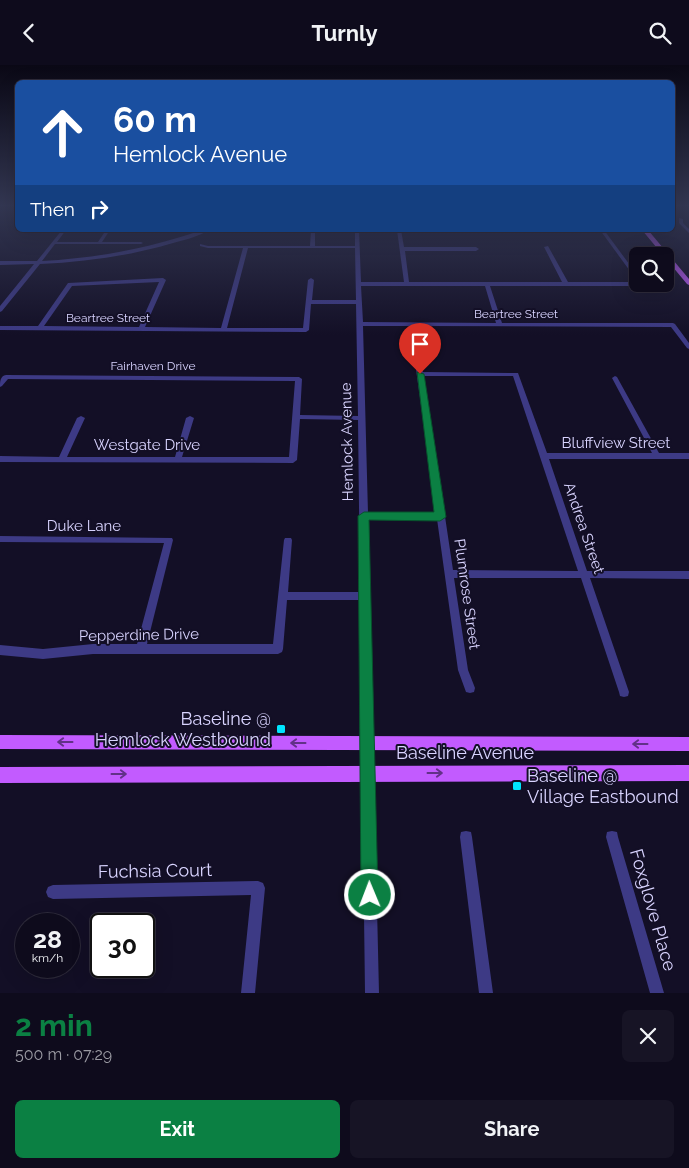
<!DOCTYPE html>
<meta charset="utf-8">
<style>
:root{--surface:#0e0b1c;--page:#171425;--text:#f1f3f6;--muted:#9b9ba3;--line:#2e2b3b;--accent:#0b8043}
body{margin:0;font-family:Raleway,sans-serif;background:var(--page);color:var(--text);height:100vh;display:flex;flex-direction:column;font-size:19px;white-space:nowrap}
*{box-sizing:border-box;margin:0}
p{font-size:16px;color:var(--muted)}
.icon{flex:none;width:28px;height:28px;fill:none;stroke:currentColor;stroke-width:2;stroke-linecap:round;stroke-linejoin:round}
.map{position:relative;height:928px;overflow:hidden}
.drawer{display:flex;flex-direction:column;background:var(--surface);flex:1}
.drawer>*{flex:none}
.banner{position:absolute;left:15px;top:15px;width:660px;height:152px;border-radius:8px;box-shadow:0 5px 20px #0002,0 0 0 1px var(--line);background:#1a4fa0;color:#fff;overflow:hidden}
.fabs{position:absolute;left:629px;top:182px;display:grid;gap:10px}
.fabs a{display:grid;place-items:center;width:45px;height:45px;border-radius:8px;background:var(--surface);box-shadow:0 5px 20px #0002,0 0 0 1px var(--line);font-size:25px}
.speed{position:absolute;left:15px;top:848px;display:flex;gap:10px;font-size:25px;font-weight:700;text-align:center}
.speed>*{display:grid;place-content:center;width:65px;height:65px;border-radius:50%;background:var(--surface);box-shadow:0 5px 20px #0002,0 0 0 1px var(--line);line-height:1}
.speed small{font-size:12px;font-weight:400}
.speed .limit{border:2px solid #111;border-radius:8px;background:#fff;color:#111}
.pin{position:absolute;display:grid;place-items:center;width:42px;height:42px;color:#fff;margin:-51px -21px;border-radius:50% 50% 50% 0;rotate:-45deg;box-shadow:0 0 5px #0007}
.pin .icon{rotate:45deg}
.me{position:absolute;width:55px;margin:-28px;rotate:359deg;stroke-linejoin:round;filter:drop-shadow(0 0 4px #0008)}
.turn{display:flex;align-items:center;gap:18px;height:105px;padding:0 15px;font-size:22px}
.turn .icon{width:65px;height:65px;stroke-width:2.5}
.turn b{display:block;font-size:35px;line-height:42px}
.then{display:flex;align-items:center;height:48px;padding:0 15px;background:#0003;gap:10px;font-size:19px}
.round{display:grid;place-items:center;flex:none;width:52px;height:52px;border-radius:8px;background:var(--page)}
.overview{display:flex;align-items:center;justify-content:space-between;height:85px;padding:0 15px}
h1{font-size:30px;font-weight:700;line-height:38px;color:var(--accent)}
.button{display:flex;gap:10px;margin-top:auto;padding:10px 15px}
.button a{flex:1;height:58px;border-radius:8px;background:var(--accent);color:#fff;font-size:20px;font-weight:700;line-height:58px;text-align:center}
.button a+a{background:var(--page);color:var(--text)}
header{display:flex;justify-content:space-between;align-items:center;height:65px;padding:0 15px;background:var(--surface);font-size:22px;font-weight:700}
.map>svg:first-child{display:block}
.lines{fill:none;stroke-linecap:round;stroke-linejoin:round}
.minor{fill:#3d3a85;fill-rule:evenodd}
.major{fill:#c25bff;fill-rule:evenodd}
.oneway{stroke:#623188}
.route{fill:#0b8043;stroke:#07532c}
.poi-dot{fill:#00e5ff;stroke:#130f26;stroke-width:2}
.labels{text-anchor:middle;stroke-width:4;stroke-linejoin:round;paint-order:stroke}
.far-street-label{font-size:12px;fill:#d9d4ff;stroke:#130f26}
.street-label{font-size:15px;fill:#d9d4ff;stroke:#130f26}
.near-poi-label{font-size:18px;fill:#d9d4ff;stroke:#130f26;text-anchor:end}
.near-street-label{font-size:18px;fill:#d9d4ff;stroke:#130f26}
</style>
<header><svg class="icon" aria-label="back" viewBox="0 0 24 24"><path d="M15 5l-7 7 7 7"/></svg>Turnly<svg class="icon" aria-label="search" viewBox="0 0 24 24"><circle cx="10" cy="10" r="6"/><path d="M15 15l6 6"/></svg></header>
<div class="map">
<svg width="689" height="928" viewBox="0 0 689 928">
<rect width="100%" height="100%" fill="#130f26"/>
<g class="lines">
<path class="minor" d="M679 153 683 154V158L689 164V168L679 158Z
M62 165H66L57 177H98L106 165H110L102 177H141L143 178 141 179H55L42 196C98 193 150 183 202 165H209C199 171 185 175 173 178 129 191 85 197 40 199L2 246 0 247V241L34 199 0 200V196H37Z
M311 165H315V181H355V165H359L361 217H404L397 165H401L404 182H476L479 184 476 186H405L409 217H562L544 182 548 181 568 217H638V219H643L640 221H490L502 258H673L675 259 689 278V284L687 283 671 262 416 261 423 307 518 308 547 388H652L612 313 615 311 617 312 659 388H689V394H549L587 506H689V514L590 513 629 627 628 631 624 632 620 631 619 627 581 513H454L468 605 475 623 474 627 470 628 466 627 458 605 437 454H368L379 928H365L360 535H287L283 584 282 587 278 589H93L43 594 0 590V580L43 584 93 579H137L164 478 0 477V471L172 473 173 475 147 579H273L284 475 285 473H291L292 475 288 527H360L358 355 300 354 297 395 293 398 0 397V391L59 392 77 353 81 351 85 353 67 392H175L186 353 190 351 194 353 182 392H289L295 316 8 314 2 321 0 322C0 317 0 311 6 310L299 312 302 314 300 350 358 351 356 239H311L309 265 306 267 0 265V261H38L68 218 163 213 166 215 145 262 221 263 243 183H208L200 181V179L208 181H310ZM248 183H355L356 235H312L314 215 311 213 308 215 303 263H227ZM159 217 139 262 44 261 72 221ZM361 221H485L496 258 363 257ZM363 261H410L436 448H368ZM424 311H513L578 506 453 505Z
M600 165H604L638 211V217Z
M466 766 471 767 472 772 493 928H479L460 772 461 767Z
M612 766 617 767 618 772 664 928H650L606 772 607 767Z
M258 816 263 818 265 823 255 928H241L251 830 53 834 48 832 46 827 48 822 53 820Z"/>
<path class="major" d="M642 165H648L689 214V220L687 219Z
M0 670 689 672V686L0 684Z
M689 700V716L0 718V702Z"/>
</g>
<defs><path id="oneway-shaft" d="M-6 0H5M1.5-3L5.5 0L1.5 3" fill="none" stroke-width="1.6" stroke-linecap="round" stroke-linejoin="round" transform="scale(1.25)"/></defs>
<g class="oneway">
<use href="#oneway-shaft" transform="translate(65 677) rotate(-180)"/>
<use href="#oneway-shaft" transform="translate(298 678) rotate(-180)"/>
<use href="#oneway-shaft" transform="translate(640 679) rotate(-180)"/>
<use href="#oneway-shaft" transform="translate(435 708)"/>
<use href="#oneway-shaft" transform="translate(119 709)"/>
</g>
<linearGradient id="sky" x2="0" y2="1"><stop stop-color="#0a0815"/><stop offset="0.52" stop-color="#333752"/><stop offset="1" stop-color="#333752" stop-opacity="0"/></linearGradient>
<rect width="689" height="270" fill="url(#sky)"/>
<path class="route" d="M417 307 424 309 446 452 440 456 369 455 378 830 376 836 370 839 363 836 361 830 358 451 364 447H434Z"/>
<g class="poi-dot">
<rect x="276" y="659" width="10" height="10" rx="2.5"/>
<rect x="512" y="716" width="10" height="10" rx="2.5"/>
</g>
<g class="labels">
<g class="far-street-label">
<text x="516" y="253">Beartree Street</text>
<text x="108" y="257">Beartree Street</text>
<text x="153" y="305">Fairhaven Drive</text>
</g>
<g class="street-label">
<text transform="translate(347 377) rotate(-91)" y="5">Hemlock Avenue</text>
<text x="616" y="383">Bluffview Street</text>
<text x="147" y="385">Westgate Drive</text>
<text x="84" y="466">Duke Lane</text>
<text transform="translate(584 463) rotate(71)" y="5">Andrea Street</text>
<text transform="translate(467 529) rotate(82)" y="5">Plumrose Street</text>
<text transform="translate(139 570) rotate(-1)" y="5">Pepperdine Drive</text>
</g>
<g class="near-poi-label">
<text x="271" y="660">Baseline @<tspan x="271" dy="21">Hemlock Westbound</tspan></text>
<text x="527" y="717" text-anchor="start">Baseline @<tspan x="527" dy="21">Village Eastbound</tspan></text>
</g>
<g class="near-street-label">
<text x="465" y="694">Baseline Avenue</text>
<text transform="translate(155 806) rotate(-1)" y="6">Fuchsia Court</text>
<text transform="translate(653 845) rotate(74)" y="6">Foxglove Place</text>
</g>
</g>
</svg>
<div class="fabs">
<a><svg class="icon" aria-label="search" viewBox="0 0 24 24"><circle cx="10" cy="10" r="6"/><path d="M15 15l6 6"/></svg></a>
</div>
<div class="speed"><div>28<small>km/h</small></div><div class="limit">30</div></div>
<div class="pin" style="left:420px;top:309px;background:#d93025"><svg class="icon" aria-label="arrive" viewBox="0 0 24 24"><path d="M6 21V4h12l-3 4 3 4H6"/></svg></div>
<svg class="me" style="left:370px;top:830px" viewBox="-20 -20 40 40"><circle r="17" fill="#0b8043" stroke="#fff" stroke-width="3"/><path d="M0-11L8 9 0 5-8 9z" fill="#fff"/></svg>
<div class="banner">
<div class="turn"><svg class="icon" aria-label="ahead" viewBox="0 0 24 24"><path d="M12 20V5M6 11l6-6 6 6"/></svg><div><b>60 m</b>Hemlock Avenue</div></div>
<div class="then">Then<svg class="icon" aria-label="right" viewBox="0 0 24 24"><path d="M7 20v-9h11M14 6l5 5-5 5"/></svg></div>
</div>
</div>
<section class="drawer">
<div class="overview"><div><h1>2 min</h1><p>500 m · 07:29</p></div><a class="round"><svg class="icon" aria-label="close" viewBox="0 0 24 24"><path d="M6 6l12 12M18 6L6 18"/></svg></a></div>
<div class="button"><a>Exit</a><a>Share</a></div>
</section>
